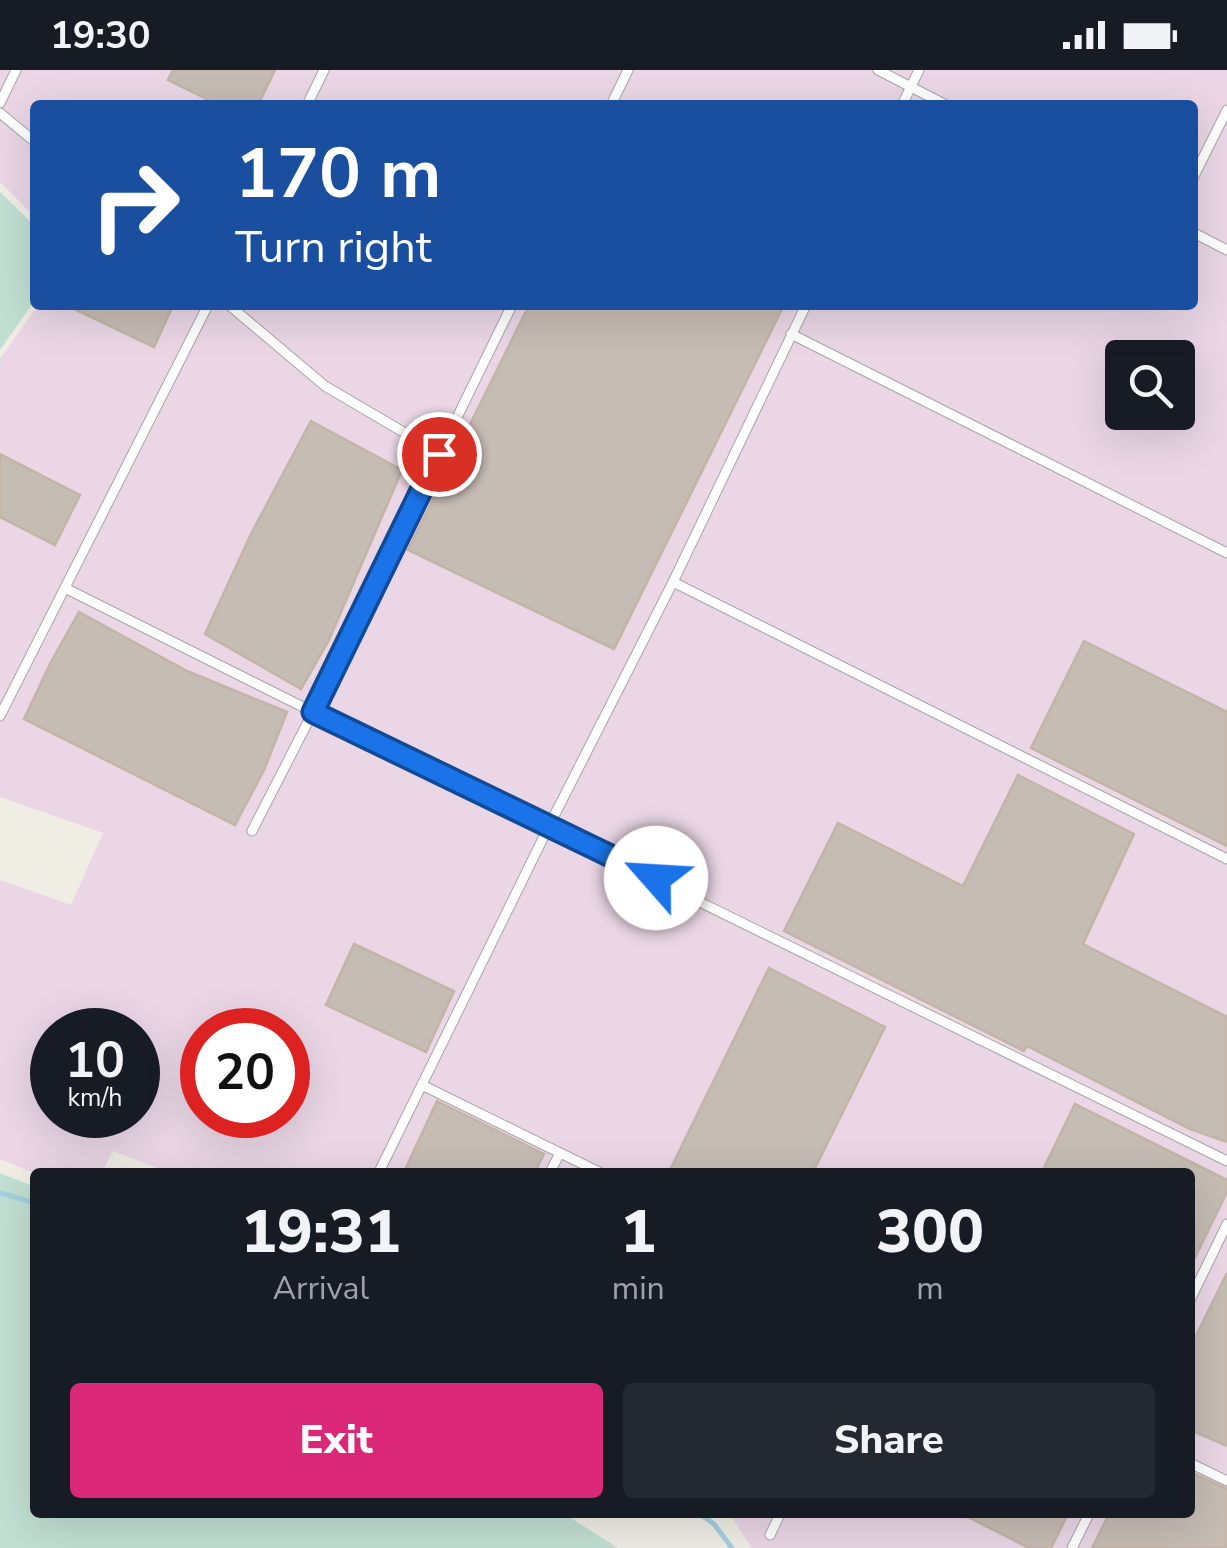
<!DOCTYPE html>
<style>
:root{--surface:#171b24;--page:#242831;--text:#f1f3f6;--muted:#9ea1a6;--accent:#db2777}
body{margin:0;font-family:"Nunito Sans",sans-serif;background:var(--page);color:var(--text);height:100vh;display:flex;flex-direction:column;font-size:38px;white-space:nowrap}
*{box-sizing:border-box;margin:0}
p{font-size:32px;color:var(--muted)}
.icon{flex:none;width:55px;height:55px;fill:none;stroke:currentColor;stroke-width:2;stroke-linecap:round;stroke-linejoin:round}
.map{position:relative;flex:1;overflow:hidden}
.panel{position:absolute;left:30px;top:1098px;width:1165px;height:350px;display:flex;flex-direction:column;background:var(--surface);border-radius:10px;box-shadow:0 10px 40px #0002}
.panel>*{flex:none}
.guide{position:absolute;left:30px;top:30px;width:1168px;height:210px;border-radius:10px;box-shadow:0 10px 40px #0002;background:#1a4fa0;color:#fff;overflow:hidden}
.controls{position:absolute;left:1105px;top:270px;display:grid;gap:20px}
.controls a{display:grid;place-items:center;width:90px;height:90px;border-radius:10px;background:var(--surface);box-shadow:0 10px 40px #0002;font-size:50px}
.speed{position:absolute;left:30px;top:938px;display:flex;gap:20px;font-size:50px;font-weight:700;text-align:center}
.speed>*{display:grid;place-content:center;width:130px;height:130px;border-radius:50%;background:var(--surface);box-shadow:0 10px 40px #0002;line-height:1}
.speed small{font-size:25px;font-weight:400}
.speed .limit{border:15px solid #d22;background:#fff;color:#111}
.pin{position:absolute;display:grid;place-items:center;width:85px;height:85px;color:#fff;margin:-42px;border:5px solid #fff;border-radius:50%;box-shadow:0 2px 10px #0007}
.me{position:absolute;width:110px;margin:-55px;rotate:296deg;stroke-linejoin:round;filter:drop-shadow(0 0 8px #0008)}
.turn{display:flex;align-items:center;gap:35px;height:210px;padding:0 40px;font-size:45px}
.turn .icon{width:130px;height:130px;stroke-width:2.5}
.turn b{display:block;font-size:70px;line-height:85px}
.eta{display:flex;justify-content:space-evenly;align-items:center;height:170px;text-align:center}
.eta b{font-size:60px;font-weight:800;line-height:70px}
.action{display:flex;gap:20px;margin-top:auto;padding:20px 40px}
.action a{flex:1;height:115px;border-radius:10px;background:var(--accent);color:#fff;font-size:40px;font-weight:800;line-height:115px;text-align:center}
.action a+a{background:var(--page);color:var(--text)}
.status{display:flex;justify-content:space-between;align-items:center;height:70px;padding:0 50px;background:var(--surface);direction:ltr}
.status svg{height:28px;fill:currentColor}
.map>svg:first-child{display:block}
.industrial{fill:#ead6e5;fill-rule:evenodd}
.wetland{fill:#c1dfd2}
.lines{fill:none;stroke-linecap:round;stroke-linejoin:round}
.stream{stroke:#a3d0e0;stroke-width:5}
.building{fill:#c5bcb4;stroke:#c3b4a6;stroke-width:2.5}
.lane-casing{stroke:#a6a6a6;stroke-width:11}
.lane{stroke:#fff;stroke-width:9}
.route-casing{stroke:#114b97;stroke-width:25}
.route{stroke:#1a73e8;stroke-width:18}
</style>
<div class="status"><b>19:30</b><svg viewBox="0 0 49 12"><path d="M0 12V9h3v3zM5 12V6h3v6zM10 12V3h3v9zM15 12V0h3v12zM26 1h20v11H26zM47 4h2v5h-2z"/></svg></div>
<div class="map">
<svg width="1227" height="1478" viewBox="0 0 1227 1478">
<rect width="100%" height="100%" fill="#f0ede5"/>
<path class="industrial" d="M0 0H1227V1478H752L729 1443 1190 1442V1102H167L113 1081 102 1102 35 1104 0 1089V810L71 835 103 763 0 727V289L38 235H1192V35H35V147L0 112ZM1122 288H1178V342H1122ZM52 960H138V1045H52ZM202 960H288V1045H202Z"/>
<path class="wetland" d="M0 122 35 156V230L0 280Z
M0 1103 35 1117V1442L563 1443 618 1478H0Z"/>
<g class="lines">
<path class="stream" d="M0 1123 35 1133
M697 1442 714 1454 732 1478"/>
</g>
<path class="building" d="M173 0H275L258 35H219L168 10Z
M66 235H161L171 240 154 277Z
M529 235H784L614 579 408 480Z
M311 351 402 400 329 570 301 619 205 564 251 464Z
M0 384 80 425 55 475 0 447Z
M79 542 187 601 287 642 264 700 235 755 24 649 51 592Z
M1084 571 1227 642V776L1031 678Z
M1018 705 1134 764 1083 874 1227 947V1072L1190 1059 1027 976 1024 981 784 861 838 753 963 816Z
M354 874 454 921 426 982 326 935Z
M769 898 885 957 813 1102H669Z
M437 1031 544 1084 535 1102H404Z
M1075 1034 1227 1110V1122L1190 1198V1102H1042Z
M1227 1203V1376L1190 1360V1278Z
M1190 1402 1227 1419V1478H1092L1110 1442H1190Z
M958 1442H1069L1051 1478H1029Z"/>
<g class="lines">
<defs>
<path id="lane" d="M878 0 946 35
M0 33 16 0
M307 35 324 0
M611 35 628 0
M902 35 919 0
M0 43 35 72
M1192 110 1227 40
M1192 162 1227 180
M229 235 325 316 439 383
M512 235 313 642 1227 1091
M791 264 1227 483
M673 512 1227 789
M65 518 313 642 252 761
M0 646 208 235
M422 1015 599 1102
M379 1102 549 756 673 512 806 235
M550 1102 560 1083
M1190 1230 1227 1154
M1190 1393 1227 1411
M770 1465 781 1442
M1072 1478 1090 1442"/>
</defs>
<use href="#lane" class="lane-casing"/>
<use href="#lane" class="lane"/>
</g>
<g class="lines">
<defs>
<path id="route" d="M439 384 313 642 656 808"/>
</defs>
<use href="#route" class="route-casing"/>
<use href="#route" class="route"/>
</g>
</svg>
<div class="controls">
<a><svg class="icon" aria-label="search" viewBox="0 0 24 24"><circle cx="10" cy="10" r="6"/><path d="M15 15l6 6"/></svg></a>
</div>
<div class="speed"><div>10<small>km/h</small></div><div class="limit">20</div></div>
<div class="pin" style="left:439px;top:384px;background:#d93025"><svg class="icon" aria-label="arrive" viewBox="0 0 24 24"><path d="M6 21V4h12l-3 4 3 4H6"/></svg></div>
<svg class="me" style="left:656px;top:808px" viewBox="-20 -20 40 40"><circle r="19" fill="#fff"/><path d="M0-13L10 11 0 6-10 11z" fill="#1a73e8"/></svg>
<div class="guide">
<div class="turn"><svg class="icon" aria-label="right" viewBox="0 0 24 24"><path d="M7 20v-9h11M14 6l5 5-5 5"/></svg><div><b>170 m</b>Turn right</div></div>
</div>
<section class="panel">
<div class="eta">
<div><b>19:31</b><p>Arrival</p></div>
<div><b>1</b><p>min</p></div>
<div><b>300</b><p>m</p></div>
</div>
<div class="action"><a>Exit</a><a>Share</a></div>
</section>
</div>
